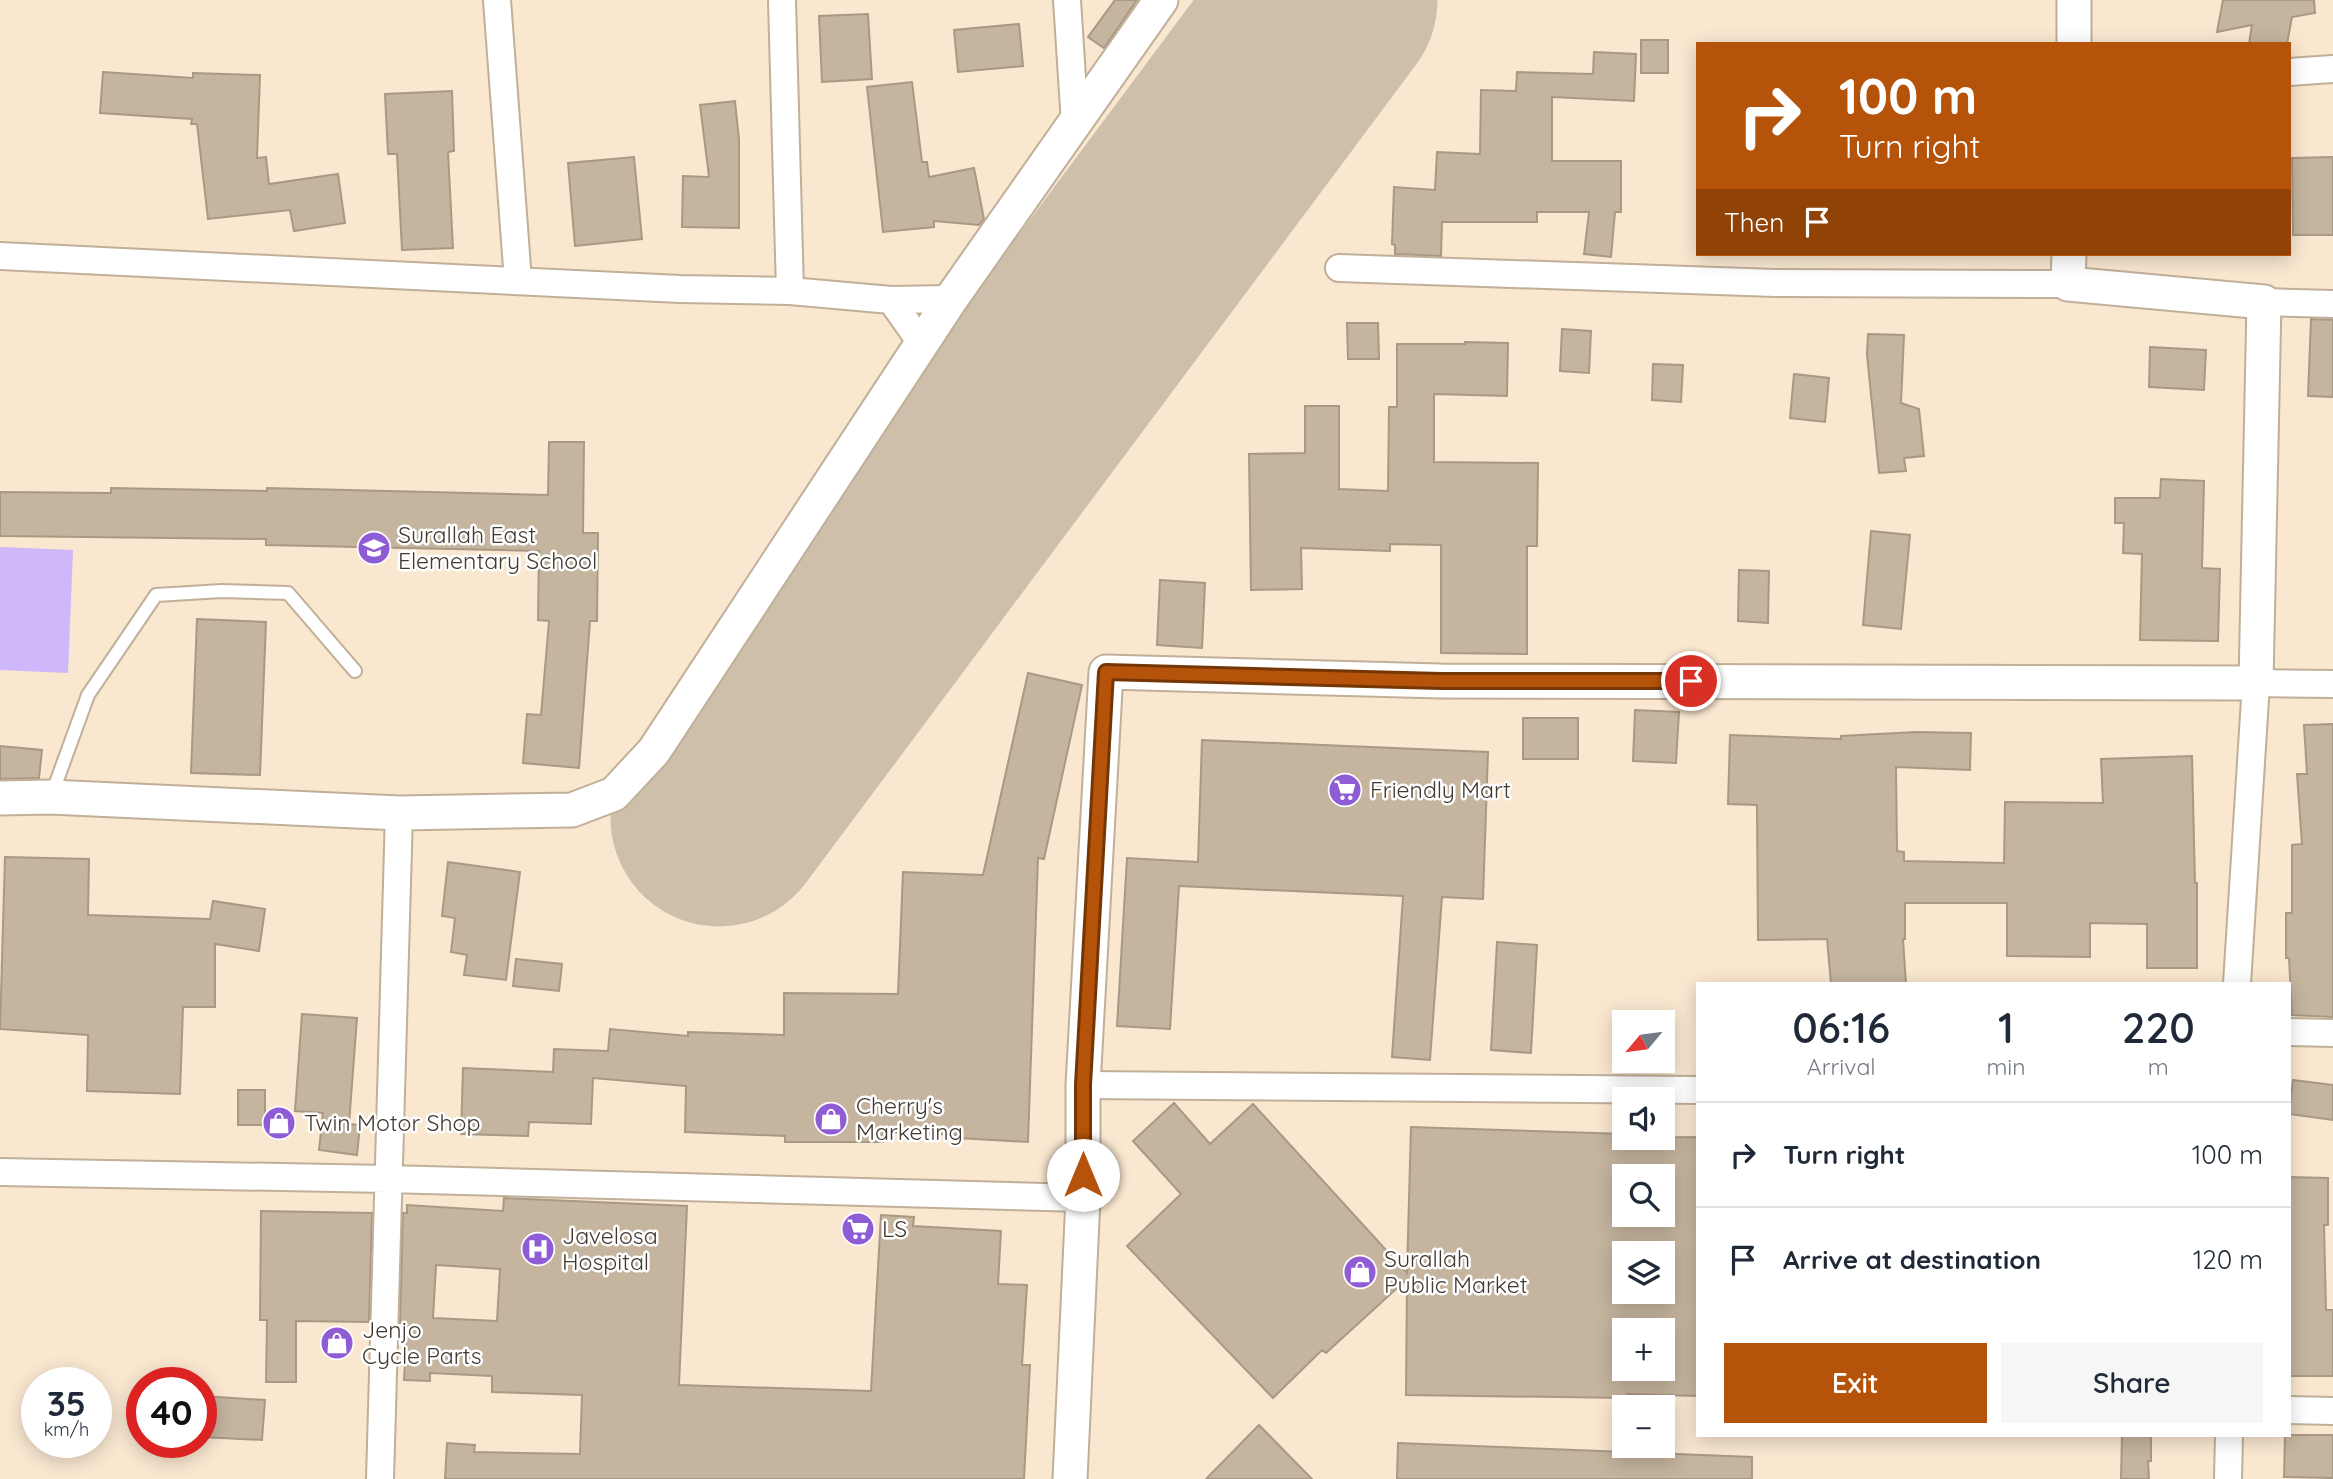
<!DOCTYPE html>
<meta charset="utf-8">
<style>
:root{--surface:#fff;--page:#f6f6f7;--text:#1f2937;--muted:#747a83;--line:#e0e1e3;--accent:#b45309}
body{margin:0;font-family:Quicksand,sans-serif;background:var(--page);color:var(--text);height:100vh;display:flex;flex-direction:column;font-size:26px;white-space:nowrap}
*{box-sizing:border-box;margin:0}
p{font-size:23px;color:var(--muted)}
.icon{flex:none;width:38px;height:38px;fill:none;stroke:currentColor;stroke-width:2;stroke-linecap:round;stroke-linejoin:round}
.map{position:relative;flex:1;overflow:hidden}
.panel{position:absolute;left:1696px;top:982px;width:595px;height:455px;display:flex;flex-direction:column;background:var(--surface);border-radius:0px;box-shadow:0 4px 18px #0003}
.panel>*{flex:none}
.hud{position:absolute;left:1696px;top:42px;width:595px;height:214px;border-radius:0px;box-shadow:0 4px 18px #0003;background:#b45309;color:#fff;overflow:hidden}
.needle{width:46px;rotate:241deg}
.controls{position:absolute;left:1612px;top:1010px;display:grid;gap:14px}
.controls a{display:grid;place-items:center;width:63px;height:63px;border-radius:0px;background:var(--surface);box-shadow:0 4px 18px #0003;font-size:35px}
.speed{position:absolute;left:21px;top:1367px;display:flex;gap:14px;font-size:35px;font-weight:700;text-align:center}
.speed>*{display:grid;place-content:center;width:91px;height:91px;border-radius:50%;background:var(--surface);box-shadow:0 4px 18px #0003;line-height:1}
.speed small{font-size:18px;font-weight:400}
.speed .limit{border:10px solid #d22;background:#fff;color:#111}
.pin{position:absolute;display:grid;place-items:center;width:60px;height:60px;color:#fff;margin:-30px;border:4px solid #fff;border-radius:50%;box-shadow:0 2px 7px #0007}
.me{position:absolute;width:77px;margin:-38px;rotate:0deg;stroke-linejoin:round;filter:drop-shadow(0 0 5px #0008)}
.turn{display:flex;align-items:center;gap:24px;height:147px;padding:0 28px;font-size:32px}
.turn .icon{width:91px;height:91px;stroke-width:2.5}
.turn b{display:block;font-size:49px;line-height:60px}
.then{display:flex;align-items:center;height:66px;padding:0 28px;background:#0003;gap:14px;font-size:26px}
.eta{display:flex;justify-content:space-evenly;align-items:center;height:119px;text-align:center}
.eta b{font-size:42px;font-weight:600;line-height:49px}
.button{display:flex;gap:14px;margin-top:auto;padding:14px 28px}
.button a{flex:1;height:80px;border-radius:0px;background:var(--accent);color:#fff;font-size:28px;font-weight:600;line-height:80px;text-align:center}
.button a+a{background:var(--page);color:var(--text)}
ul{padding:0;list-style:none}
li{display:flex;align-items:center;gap:21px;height:105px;padding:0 28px;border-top:2px solid var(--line)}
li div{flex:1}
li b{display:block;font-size:26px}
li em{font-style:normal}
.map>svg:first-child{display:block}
.green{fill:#ceb7fb}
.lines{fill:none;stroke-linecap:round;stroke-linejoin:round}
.runway{stroke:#cebfab;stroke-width:217}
.building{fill:#c5b49e;stroke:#a99883;stroke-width:2;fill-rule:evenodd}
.service-casing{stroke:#c0af99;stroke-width:16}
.minor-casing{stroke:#c0af99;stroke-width:30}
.tertiary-casing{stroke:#c0af99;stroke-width:37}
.service{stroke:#fff;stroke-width:12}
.minor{stroke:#fff;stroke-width:26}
.tertiary{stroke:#fff;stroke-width:33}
.route-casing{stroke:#753606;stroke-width:18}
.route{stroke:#b45309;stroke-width:12}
.labels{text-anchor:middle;stroke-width:5;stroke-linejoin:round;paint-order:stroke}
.poi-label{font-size:23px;fill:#413a31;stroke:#fff;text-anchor:start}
</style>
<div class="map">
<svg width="2333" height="1479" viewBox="0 0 2333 1479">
<rect width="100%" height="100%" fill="#f9e7d0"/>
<path class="green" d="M0 547 73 550 68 673 0 670Z"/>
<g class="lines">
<path class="runway" d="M719 818 1329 0"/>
</g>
<path class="building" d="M1115 0H1137L1104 48 1088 37Z
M2223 0H2314L2315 13 2292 17 2287 44H2249L2252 25 2217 32Z
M868 14 872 79 822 82 819 16Z
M1019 24 1023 66 958 72 954 30Z
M1641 40H1668V73H1641Z
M1594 52 1636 54 1634 101 1552 97V161H1621V212H1615L1611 257 1584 254 1589 212H1537V222H1442L1441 256 1395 254V245L1392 244 1394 187 1435 190 1437 152 1480 154 1481 90 1516 91 1517 72 1593 74Z
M103 72 193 78V73L260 75 257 158 266 157 269 184 338 174 345 223 294 231 290 210 208 219 197 124H191L192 119 100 113Z
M912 82 922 162H927L929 177 974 168 984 219 979 225 934 221V227L883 232 867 87Z
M452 91 454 151 448 152 453 248 402 250 397 154H388L385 94Z
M735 101 739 140V228L682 227 683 176 709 177 700 105Z
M634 157 642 239 575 246 568 163Z
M2333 157V235H2293L2292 158Z
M2311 319 2333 320V397L2308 396Z
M1347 323H1378L1379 359H1348Z
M1562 329 1591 331 1589 373 1560 371Z
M1868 334 1904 335 1901 403 1919 409 1924 456 1904 458 1906 471 1879 473 1867 355Z
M1465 342 1508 343 1507 396 1434 394V462L1538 463 1537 546H1527V654L1441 653V545L1390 544V551L1301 548 1302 589 1251 590 1249 454 1305 453V406H1339V489L1388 491 1389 407H1397V344H1465Z
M2150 347 2206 350 2204 390 2149 387Z
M1653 364 1683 365 1681 402 1652 400Z
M1794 374 1829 378 1825 422 1790 418Z
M549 442H584L583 533H598L597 621H590L579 768 523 763 527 714 541 715 549 621 538 620 539 551 266 545V539L0 536V492L111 493V488L267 491V488L548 495Z
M2161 479 2204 481 2202 568 2220 569 2218 641 2140 640 2142 554 2123 553 2124 523H2115V498H2160Z
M1871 531 1910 535 1901 629 1863 625Z
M1739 570 1769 571 1768 623 1738 621Z
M1160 580 1205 583 1202 648 1157 645Z
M197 619 266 622 260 775 191 773Z
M1028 673 1082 685 1044 859 1038 858 1028 1142 958 1138V1135L883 1132V1142H785V1136L685 1132 686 1086 593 1078 591 1124 529 1122 528 1136 461 1134 463 1068 553 1072 554 1049 608 1051 610 1029 688 1036V1032L784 1035V993L898 994 903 872 983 875Z
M1635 710 1679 712 1676 763 1633 761Z
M1523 718H1578V759H1523Z
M2333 724V1017L2292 1015 2289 958H2286V913H2292V845L2302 844 2297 774H2307L2304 725Z
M1916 732 1971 733 1970 770 1896 767 1897 851 1904 852V861L2004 863 2005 802 2103 803 2101 759 2192 756 2195 883H2197V968H2147V924L2090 923V957L2007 956V903H1905V939H1903L1906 984H1831L1827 939 1758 940 1757 805 1728 804 1730 735 1841 739V736Z
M1202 740 1488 752 1483 899 1442 897 1430 1060 1392 1057 1403 896 1179 886 1170 1029 1117 1026 1127 858 1198 862Z
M0 746 42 750 39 778 0 779Z
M5 857 89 859 88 915 210 919 213 901 265 909 259 951 215 944V1007H183L180 1094 87 1091 88 1035 0 1029Z
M448 862 520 872 506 980 464 975 467 955 451 952 455 918 442 916Z
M1497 942 1537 945 1531 1053 1491 1050Z
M516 959 562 964 559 991 513 986Z
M302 1014 357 1018 349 1124 360 1125 357 1155 319 1150 323 1113 295 1111Z
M2293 1080 2333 1085V1120L2289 1114Z
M238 1090H265V1125H238Z
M1174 1103 1210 1144 1253 1104 1407 1273 1411 1127 1624 1134V1138L1698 1137V1396L1627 1394V1398L1406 1395 1407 1279 1326 1353 1322 1350 1273 1398 1127 1246 1181 1194 1133 1141ZM1624 1176H1662V1214H1624ZM1624 1253H1662V1292H1624ZM1624 1330H1662V1368H1624Z
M2289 1177 2328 1178V1225H2324L2326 1310H2333V1376H2289Z
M504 1198 687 1206 679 1385 871 1391 881 1215 914 1217 913 1226 1001 1231 998 1284 1027 1285 1022 1365H1030L1024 1479H445L447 1443 475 1445 474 1452 580 1454 582 1395 492 1392V1376L430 1373V1381L404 1380 407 1323H400L403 1213H407V1205L503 1211ZM436 1265 500 1269 497 1321 433 1318Z
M261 1211 372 1213 369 1322 296 1321V1382H266L267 1320H260Z
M201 1396 265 1400 262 1440 201 1437Z
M1259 1425 1312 1479H1206Z
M2122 1435H2151V1461H2148L2149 1479H2121Z
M2285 1435H2333V1478L2284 1477Z
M1398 1443 1752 1457V1479H1397Z"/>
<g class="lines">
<defs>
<path id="service" d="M52 794 88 695 156 595 222 591 288 593 355 671"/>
<path id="minor" d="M497 0 518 281
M782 0 790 291
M1067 0 1075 124
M2289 72 2333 69
M0 256 680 289 790 291 891 300 951 299
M1339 268 1775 283 2068 284
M891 300 922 344
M2264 302 2333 304
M2237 984 2256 683 2333 684
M2289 1032 2333 1033
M1083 1085 1698 1090
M0 1172 387 1179 1083 1198
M2289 1410 2333 1411
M380 1479 399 813
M2228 1479 2229 1435"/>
<path id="tertiary" d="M2074 44V0
M0 798 50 797 399 813 572 810 614 794 654 751 951 299 1161 0
M1070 1479 1083 1198V1085L1106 672 1441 681 2256 683 2264 302 2068 284 2069 254"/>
</defs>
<use href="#service" class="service-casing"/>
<use href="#minor" class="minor-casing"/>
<use href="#tertiary" class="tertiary-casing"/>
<use href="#service" class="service"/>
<use href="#minor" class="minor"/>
<use href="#tertiary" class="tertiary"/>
</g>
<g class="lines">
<defs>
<path id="route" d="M1083 1175V1085L1106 672 1441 681H1691"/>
</defs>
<use href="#route" class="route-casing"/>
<use href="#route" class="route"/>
</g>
<defs>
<symbol id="school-disc" viewBox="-11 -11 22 22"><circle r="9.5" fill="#8e5cd5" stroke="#fff"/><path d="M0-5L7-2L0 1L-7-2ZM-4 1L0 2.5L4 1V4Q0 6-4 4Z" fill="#fff"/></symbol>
<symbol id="supermarket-disc" viewBox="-11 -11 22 22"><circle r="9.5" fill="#8e5cd5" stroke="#fff"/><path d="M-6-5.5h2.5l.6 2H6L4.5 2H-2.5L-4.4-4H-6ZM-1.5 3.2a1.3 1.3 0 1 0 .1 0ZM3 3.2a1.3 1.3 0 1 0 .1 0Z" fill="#fff"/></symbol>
<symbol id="shop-disc" viewBox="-11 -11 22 22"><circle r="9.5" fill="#8e5cd5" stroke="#fff"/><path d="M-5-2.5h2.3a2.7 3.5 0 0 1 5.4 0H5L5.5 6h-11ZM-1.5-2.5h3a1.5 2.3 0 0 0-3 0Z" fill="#fff"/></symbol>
<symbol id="hospital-disc" viewBox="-11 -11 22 22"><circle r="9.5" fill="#8e5cd5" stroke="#fff"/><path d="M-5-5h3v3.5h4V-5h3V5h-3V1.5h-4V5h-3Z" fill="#fff"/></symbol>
</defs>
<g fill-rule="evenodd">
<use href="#school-disc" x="355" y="529" width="38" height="38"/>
<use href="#supermarket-disc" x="1326" y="771" width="38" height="38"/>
<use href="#shop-disc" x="812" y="1100" width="38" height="38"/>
<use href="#shop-disc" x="260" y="1104" width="38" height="38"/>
<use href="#supermarket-disc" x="839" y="1210" width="38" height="38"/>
<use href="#hospital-disc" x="519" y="1230" width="38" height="38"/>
<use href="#shop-disc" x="1341" y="1253" width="38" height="38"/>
<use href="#shop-disc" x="318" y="1324" width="38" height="38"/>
</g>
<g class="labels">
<g class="poi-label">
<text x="398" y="543">Surallah East<tspan x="398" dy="26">Elementary School</tspan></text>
<text x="1370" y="798">Friendly Mart</text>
<text x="856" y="1114">Cherry's<tspan x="856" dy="26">Marketing</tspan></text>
<text x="304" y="1131">Twin Motor Shop</text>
<text x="882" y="1237">LS</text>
<text x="562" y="1244">Javelosa<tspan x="562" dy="26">Hospital</tspan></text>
<text x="1384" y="1267">Surallah<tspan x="1384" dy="26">Public Market</tspan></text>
<text x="362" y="1338">Jenjo<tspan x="362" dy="26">Cycle Parts</tspan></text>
</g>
</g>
</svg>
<div class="controls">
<a><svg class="needle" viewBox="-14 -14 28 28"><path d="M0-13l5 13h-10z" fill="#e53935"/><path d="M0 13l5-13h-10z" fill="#747a83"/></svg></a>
<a><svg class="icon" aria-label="sound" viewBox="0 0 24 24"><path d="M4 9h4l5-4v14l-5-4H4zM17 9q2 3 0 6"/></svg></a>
<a><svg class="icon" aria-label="search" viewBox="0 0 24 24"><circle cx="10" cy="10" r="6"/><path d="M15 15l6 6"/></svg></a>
<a><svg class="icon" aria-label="layers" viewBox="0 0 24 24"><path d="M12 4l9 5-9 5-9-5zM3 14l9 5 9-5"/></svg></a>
<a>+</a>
<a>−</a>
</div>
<div class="speed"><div>35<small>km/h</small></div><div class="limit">40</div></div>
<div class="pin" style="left:1691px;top:681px;background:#d93025"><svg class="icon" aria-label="arrive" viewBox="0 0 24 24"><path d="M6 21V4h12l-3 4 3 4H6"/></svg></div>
<svg class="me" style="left:1083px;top:1175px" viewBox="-20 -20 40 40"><circle r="19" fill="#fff"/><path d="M0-13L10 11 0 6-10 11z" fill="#b45309"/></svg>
<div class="hud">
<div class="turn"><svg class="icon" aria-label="right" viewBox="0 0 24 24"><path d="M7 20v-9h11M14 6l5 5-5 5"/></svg><div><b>100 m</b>Turn right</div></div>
<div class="then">Then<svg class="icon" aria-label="arrive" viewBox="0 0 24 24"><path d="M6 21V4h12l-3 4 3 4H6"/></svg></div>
</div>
<section class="panel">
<div class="eta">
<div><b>06:16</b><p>Arrival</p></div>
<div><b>1</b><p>min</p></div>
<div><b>220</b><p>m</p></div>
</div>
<ul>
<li><svg class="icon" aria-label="right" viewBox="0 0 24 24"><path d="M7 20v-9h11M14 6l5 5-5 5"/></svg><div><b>Turn right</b></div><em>100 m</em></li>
<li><svg class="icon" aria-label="arrive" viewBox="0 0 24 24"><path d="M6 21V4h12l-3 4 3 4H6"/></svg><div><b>Arrive at destination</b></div><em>120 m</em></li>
</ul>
<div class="button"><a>Exit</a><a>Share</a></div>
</section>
</div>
